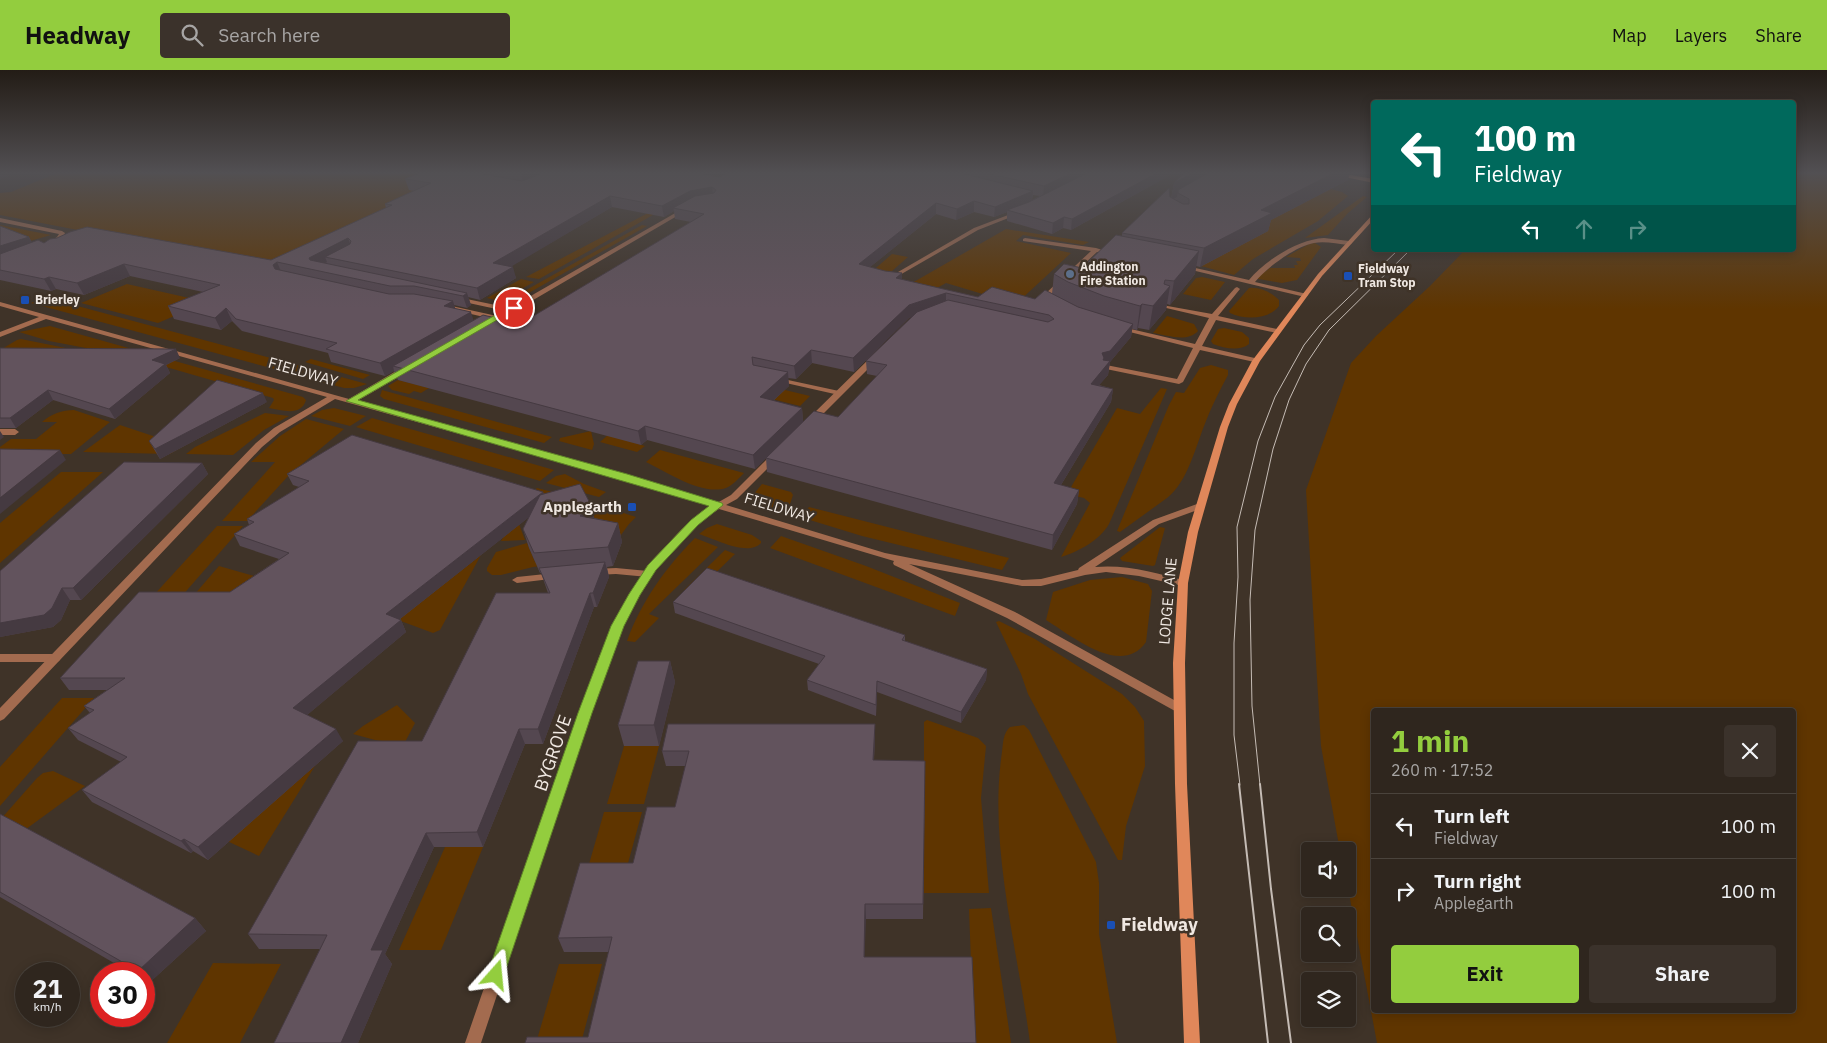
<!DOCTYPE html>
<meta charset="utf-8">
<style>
:root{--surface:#2f261e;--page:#3b322b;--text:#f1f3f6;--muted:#a7a5a4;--line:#4a433c;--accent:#93cd3e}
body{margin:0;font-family:"IBM Plex Sans",sans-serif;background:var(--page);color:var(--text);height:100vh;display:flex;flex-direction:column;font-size:19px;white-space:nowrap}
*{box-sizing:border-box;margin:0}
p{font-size:16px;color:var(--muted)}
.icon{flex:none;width:28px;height:28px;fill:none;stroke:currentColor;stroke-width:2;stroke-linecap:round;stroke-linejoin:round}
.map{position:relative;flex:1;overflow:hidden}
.drawer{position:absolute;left:1371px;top:638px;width:425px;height:305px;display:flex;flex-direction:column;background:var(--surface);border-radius:5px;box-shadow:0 2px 12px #0003,0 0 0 1px var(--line)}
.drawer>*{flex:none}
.top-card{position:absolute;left:1371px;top:30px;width:425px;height:152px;border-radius:5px;box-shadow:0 2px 12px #0003,0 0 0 1px var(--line);background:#00695c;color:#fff;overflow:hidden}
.buttons{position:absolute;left:1301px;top:772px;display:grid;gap:10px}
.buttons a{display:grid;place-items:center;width:55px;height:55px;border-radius:5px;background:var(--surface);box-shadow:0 2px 12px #0003,0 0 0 1px var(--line);font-size:25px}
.speed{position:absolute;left:15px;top:892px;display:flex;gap:10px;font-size:25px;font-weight:700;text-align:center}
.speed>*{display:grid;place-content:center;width:65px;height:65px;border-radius:50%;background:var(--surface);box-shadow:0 2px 12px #0003,0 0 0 1px var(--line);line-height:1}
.speed small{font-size:12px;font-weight:400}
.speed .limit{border:8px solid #d22;background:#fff;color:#111}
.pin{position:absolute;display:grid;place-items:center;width:42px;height:42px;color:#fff;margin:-21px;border:2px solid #fff;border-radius:50%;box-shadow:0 1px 5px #0007}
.me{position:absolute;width:55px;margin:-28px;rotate:18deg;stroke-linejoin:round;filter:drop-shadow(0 0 4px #0008)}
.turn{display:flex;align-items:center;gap:18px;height:105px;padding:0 20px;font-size:22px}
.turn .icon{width:65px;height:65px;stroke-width:2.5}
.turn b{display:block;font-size:35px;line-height:42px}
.lanes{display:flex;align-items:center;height:48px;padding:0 20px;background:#0003;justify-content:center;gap:25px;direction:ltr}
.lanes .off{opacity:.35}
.round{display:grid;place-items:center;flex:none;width:52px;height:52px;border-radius:5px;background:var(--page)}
.headline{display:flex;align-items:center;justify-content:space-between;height:85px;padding:0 20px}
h1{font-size:30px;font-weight:700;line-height:38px;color:var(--accent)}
.cta{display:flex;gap:10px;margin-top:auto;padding:10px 20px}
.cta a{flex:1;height:58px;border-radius:5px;background:var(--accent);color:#111;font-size:20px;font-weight:700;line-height:58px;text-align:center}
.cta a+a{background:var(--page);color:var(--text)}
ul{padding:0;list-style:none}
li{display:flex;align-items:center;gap:15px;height:65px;padding:0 20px;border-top:1px solid var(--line)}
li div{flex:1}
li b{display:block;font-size:19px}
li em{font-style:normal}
header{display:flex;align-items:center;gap:30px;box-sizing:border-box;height:70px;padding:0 25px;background:var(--accent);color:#111}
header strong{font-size:24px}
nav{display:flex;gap:28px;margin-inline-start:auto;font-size:18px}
.search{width:350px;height:45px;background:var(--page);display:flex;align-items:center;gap:12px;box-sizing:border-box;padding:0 18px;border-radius:5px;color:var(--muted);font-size:19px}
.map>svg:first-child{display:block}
.green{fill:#5f3500;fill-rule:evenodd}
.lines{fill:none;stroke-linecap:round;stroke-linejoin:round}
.lane{fill:#a36b4f;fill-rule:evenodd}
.street{fill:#a36b4f;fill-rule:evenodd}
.secondary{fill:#e0875a;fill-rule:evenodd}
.tram-far1{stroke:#c5bcb5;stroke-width:1}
.tram{stroke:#c5bcb5;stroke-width:2}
.wall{fill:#544750;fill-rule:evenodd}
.shaded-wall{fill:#453a41}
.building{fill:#62535d;stroke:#453a41}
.route{fill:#93cd3e;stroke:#608528}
.service-dot{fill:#5c6f8a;stroke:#3f3328;stroke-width:2}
.transit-dot{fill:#1a4fb4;stroke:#3f3328;stroke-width:2}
.labels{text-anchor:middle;stroke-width:5;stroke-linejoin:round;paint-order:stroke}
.far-poi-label{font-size:12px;font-weight:bold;fill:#f0e8e2;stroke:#3f3328;text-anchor:start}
.street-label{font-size:15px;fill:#f0e8e2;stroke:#3f3328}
.poi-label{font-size:15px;font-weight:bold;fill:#f0e8e2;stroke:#3f3328;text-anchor:end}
.near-street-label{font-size:18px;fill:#f0e8e2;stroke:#3f3328}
.near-poi-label{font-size:18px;font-weight:bold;fill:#f0e8e2;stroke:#3f3328;text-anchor:start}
</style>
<header>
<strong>Headway</strong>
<div class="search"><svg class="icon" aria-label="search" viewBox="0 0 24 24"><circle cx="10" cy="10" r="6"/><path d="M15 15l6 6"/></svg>Search here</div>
<nav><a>Map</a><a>Layers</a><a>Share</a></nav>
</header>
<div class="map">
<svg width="1827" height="973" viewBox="0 0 1827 973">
<rect width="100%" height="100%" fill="#3f3328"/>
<path class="green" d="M57 103H463L448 125 285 200 0 145V123L11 122Z
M1269 103 1342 122 1348 126 1318 151 1253 189 1234 205 1153 183 1254 157 1304 131H1307L1319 125Z
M1794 103H1827V973H1377L1348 818V781H1340L1321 676 1306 420 1351 293 1376 266 1430 216 1465 180H1794ZM1374 640H1794V940H1374Z
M711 110 646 149 539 209 526 207Z
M1363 126 1367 127 1348 143 1328 165 1305 168Z
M0 155 51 165 30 171 0 160Z
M642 155 647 156 511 233 505 232Z
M1006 159 1089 172 1083 175 1023 165 1016 171 1071 183 1016 234 946 213 937 218 912 213Z
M1315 173 1321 177 1297 210 1282 213 1258 209V207L1270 198H1295L1294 195H1298L1296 191H1301L1300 188 1286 187 1309 174Z
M892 184 908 187 884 208 868 205Z
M1202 207 1225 212 1211 230 1183 224 1196 208Z
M521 209 534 212 500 231 487 228Z
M127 214 207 232 158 253 81 233Z
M1249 218C1260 217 1271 222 1279 230V236C1268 250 1245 250 1230 243L1229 241Z
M44 227 367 314 354 318H344L31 233Z
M1167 246 1194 254 1198 261C1187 273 1167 265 1153 263Z
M50 256 303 327 306 330C301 347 282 340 269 338L274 330 273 328 128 286 49 271 19 262Z
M1224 258 1242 262 1249 268V274C1239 282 1224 278 1213 274L1211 271 1218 259Z
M21 269 76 280H0L17 270Z
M311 289 370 305 363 309 305 292Z
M1211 295 1228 300V305C1220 320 1212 335 1206 351 1196 375 1188 412 1167 428L1120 462 1117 461 1169 335 1176 322 1184 323 1200 298Z
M398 310 429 318 421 323 414 321 409 324 392 320 388 316Z
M743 310 810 326 800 336 732 319Z
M1161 318 1167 319 1109 454C1100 470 1078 482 1061 487L1090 433 1084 428 1067 424 1117 338 1140 344Z
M382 320 552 367 544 373 384 329 380 326Z
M334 338 366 346 350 356 311 346 322 340Z
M74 340 110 352 71 384H0V377L11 369H36L57 352H42C51 344 62 340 74 340Z
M265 343 289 346 264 360 233 385 186 384 195 377Z
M372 348 554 400 540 411 356 357Z
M306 349 344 359 290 404 247 451H222L275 392H251L280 366Z
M120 355 183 376 170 384 83 382Z
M591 361 594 374 592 380 559 371 560 368Z
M608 365 645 376 637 382 600 372Z
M660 380 744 403C738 409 733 415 726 418 702 426 667 402 646 392Z
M61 402H103L0 493V453Z
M565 404 584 414 606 422 599 427 546 413 556 406Z
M762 414 791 422 793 425 790 434 794 436C785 446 769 439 758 433L753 425Z
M537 418 580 429 636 447 629 454 604 488 533 497 501 505H492L487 501V498L496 482 527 473 535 492 551 440 517 449 525 470 501 471 523 430Z
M809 437 1009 488 1002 500 862 466 800 447Z
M717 454 752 465 761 471V473C748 487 715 469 699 464L707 458Z
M217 456H243L181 527H152Z
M1160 457 1165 458 1155 495 1153 496 1122 491 1120 488Z
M781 466 866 496 960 533 955 546 770 478Z
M695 468 718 477 649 544 659 548 635 572 627 571C641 532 666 497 695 468Z
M725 480 735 484 694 524 684 520Z
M481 485 440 560 433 563 398 550Z
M219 496 254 506 149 577Z
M1122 507 1148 514 1152 521 1146 572C1121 608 1071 565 1046 550L1053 522 1090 510Z
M999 551 1035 569 1122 624 1135 637 1144 651 1145 696 1126 756 1122 790H1118L1028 624 1021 604 996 552Z
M62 628H94L0 736V697Z
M397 635 415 653 404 674 375 670 353 664 363 656Z
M927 650 978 668 986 676 981 728 989 823H924V652Z
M1024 655 1029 660 1096 792 1099 813V864L1117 973H1030C1018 880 988 775 1002 682 1003 673 1003 663 1010 657Z
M624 676H659L644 734H607Z
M315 696 259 786 227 771Z
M53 701 85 716 22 762 0 750 37 708 43 703Z
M604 742H642L624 808H585Z
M445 777H483L441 880H399Z
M991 838 1011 973H974L969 839Z
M213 893 281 894 240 973H167Z
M559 894H602L581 973H536Z"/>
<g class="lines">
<path class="lane" d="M0 148 62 161 65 163 62 169 52 175 49 173 57 167 59 164 0 152Z
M1025 168 1096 178 1115 184 1112 186 1097 182 1050 226 1052 232 1049 234 1047 233 1043 226 1044 225 1091 181 1023 171V169Z
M1324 168 1349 171 1352 173 1349 175C1337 174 1325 171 1314 173 1296 176 1266 198 1255 212L1307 224 1308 225 1305 227 1179 197 1182 195 1249 210C1264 191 1299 169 1324 168Z
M1237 217 1240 219 1218 246 1277 259 1281 261 1277 263 1216 250 1202 276 1259 289V293L1200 280 1183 312 1179 314 1106 299 1102 297 1106 295 1177 309 1193 278 1114 258 1118 256 1195 274 1209 248 1162 237V235L1212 244 1235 218Z
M457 227 510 238 513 240 510 242 455 230V228Z
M447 235 497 246 501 248 497 250 445 238 444 237Z
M774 307 839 321 843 323 839 325 777 311H774Z
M0 359H15L19 362 15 365H0Z
M616 498 648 501 653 504 648 507 616 504 594 505 589 502 594 499Z
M555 503 559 504 560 506 559 508 517 513 512 510 517 507Z
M0 584H55L59 585 61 588 59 591 55 592H0Z"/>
<path class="street" d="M684 138 689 139 487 257 480 255Z
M1016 142 1021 143 978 160 891 210 886 209 974 158Z
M0 232 349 329 403 297H409V301L357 331 626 405 717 433 731 425 773 383H779L780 385 779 387 737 429 726 435 885 483 1022 510 1041 509 1078 500 1079 498 1153 450 1197 434H1203L1205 436 1203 438 1159 454 1095 497C1126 494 1157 503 1187 511L1188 513 1183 516 1139 506 1106 502 1085 505 1041 516H1022L909 494 1015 542 1183 635 1185 638 1183 641 1179 642 1175 641 1007 548 894 495 893 493 894 491 719 439C683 460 649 504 630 540 605 590 588 651 571 704 541 793 511 883 481 973H465L579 643 599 587 620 540 648 495 682 459 701 442 710 436 620 409 335 329 280 362 262 377 4 649 0 651V638L256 373 274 358 327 327 46 249 0 267V262L39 247 0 236Z
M873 285H879L880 287 814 353H808V349Z"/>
<path class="secondary" d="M1325 103H1338L1374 109V113Z
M1374 129V142L1371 140V131Z
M1374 143V149L1322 206 1260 291 1237 334 1228 357 1198 462 1188 513 1185 593 1187 714 1200 973H1184L1175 714 1173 593 1178 513 1188 462 1220 357 1229 334 1252 291 1318 204Z"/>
<path class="tram-far1" d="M1240 715 1234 665V573L1238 507 1237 457 1258 371 1275 327 1304 275 1320 255 1398 180
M1260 715 1252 636 1250 530 1255 460 1273 379 1289 330 1306 294 1329 260 1410 180"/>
<path class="tram" d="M1239 714 1268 973
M1260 714 1271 819 1291 973"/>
</g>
<path class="wall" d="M420 103H698L719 107 727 103H1174L1071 160 1063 158 1052 164 1007 151V142L994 147 974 142 956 150 936 144 870 197 902 210 978 227 1035 229 1052 224 1054 204 1082 198 1122 166V163L1170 127 1171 128 1174 113 1348 110 1271 150 1268 161 1200 197 1196 196 1195 204 1170 235 1167 234 1166 240 1149 260 1138 258 1137 260 1132 259 1131 267 1110 292 1108 305 1099 315 1113 319 1111 332 1061 415 1079 420 1077 434 1052 480 767 402 766 388 755 399 647 370 641 375 398 310 394 301 385 306 331 292 328 283 242 261 232 251 221 260 174 249 168 236 203 222 130 206 84 225 56 219 51 221 0 210V156L29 167 32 173H44L271 190 386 138 385 134 414 121 409 120 405 109ZM1033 125 1040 126 1032 130ZM612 137 664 147 674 141 675 149 691 152 520 254 473 251 455 239 454 235 467 238 471 235 468 227 480 230 516 208 511 196ZM913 246 866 291 867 304 877 306 838 347 803 352 802 338 773 331 789 316 788 308 796 309 812 293 854 302 909 248Z
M0 278 180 288 166 295 170 303 115 349 53 330 16 358H0Z
M267 332 160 389 149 371Z
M202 393 208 404 81 530H70L61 550 53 557 0 567V501Z
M287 404 543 422 544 424 594 448 618 453 622 472 613 496 607 497 609 507 597 537H594L543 674H525L483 777H434L385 884 392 894 358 973H274L320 879H259L248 864 422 671 548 523 541 503H540L529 478 523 459 529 447 400 549 401 550 406 562 307 645 343 671 208 790 193 781 191 783 92 732 82 720 121 692 78 670 68 658 90 643 84 636 107 620H69L60 608 230 522 279 489 240 476 234 464 249 455 247 449 299 417 293 415Z
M673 532 905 565V571L987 599 986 610 961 653 877 622 876 646 808 620 807 610 819 594 675 543Z
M670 591 675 612 659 676H624L618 655Z
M875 654V669L874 690 925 691 923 849H866L588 967 609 882H564L558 868 633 793 675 737 686 696H666L662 681Z
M0 744 195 848 206 861 149 913 144 910V904H133L0 827Z"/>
<path class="shaded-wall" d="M0 103H17L0 109Z
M523 103H554L524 114 521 104Z
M1071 103H1091L1043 127 1044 116Z
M1157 103H1174L1071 160 1072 149Z
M1193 103H1220L1178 120 1177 127 1171 130 1174 113Z
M1334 103H1350L1348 110 1271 150 1268 161 1200 197 1204 178 1261 140Z
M712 117 713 127 673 138 674 141 664 147 662 136 690 121Z
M1033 121 1032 131 1007 140V142L994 147 995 137Z
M610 126 612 137 497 205 493 193Z
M974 131V142L956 150 957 139Z
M936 133V144L859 206V194Z
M1064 147 1063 158 1052 164 1053 153Z
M29 167 35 178 0 190V176Z
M348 168 352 179 325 187 327 192 313 200 309 188Z
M1199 181 1195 204 1170 235 1174 211Z
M277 192 282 204 278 206 273 195Z
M124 194 130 206 84 225 77 213Z
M513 197 516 208 480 230 477 218Z
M902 203V214L896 208Z
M49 207 56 219 51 221 44 209Z
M1170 216 1166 240 1149 260 1153 236Z
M467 223 471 235 467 238 463 226Z
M946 223V235L909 248 854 302 853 288 909 235Z
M453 231 457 244 444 236Z
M1142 234 1138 258 1137 260 1140 236Z
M226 238 232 251 221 260 215 248Z
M471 242 475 255 393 296 394 301 385 306 380 293Z
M1133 254 1131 267 1110 292 1108 305 1089 327 1091 314 1102 283Z
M176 279 180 288 166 295 170 303 115 349 109 339 152 290Z
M811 280 812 293 796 309 794 296Z
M788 302 789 316 762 341 760 327Z
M1113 319 1111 332 1053 428 1054 413Z
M48 320 53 330 16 358 10 348Z
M263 323 267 332 160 389 155 379Z
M802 338 803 352 755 399 753 385Z
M645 356 647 370 641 375 638 361Z
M0 361 4 367 0 370Z
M60 380 66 390 0 444V428Z
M202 393 208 404 81 530 73 518Z
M1079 420 1077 434 1052 480 1053 465Z
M543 422 547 433 391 556 386 544Z
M592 437 596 456 580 446Z
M618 453 622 472 613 496 608 477Z
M605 492 609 507 597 537 593 523Z
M62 518 70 530 61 550 53 557 0 567V553Z
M590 523 594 537 543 674 538 659Z
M401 550 406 562 300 651 293 638Z
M670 591 675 612 659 676 654 655Z
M987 599 986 610 961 653V642Z
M877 611V622L876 646V635Z
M875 654V669L873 705V690Z
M336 659 343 671 208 790 198 777Z
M519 659 525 674 483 777 477 762Z
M426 763 434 777 385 884 392 894 358 973H341L371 880Z
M184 769 193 781 191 783 181 771Z
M865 834 866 849 864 901V887Z
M195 848 206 861 149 913 144 907V904H140L138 901Z"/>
<path class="building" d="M420 103H482L483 104 522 111 543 103H698L719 107 727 103H961L1033 121 995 137 974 131 957 139 936 133 859 194 885 201 902 203 896 208 978 227 992 217 1035 229 1045 220 1078 237 1133 254 1110 281 1102 283 1104 288 1103 290 1110 291 1091 314 1113 319 1054 413 1079 420 1053 465 766 388 814 341 838 347 887 295 866 291 917 242 948 230 1048 252 1054 249 1049 245 946 223 909 235 853 288 811 280 794 296 752 287 753 295 788 302 760 327 802 338 753 385 645 356 638 361 393 296 483 245 520 254 704 144 673 138 695 126 714 123 716 120 712 117 690 121 662 136 610 126 493 193 513 197 477 218 325 187 350 174 351 171 348 168 309 188 310 190 467 223 463 226 414 216H390L277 192 273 195 275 199 389 224H414L453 231 444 236 471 242 380 293 326 279 337 273 236 249 226 238 215 248 168 236 220 215 124 194 77 213 49 207 44 209 0 200V184L38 170 44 173 50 169 57 168 70 162 87 157 271 190 392 135 385 134 431 113 405 109Z
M985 103H1071L1044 116Z
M1087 103H1157L1072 149 1064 147 1053 153 1007 140 1029 132Z
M1184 103H1193L1174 113Z
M1208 103H1334L1261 140 1272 143 1204 178 1122 163 1169 118 1170 127 1183 134H1189V129L1178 123V120Z
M0 156 29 167 0 176Z
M1116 165 1199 181 1174 211 1165 210 1164 214 1170 216 1153 236 1142 234 1140 236 1104 226 1068 212 1054 204 1064 194 1082 198Z
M0 278 176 279 152 290 165 294 109 339 48 320 10 348H0Z
M217 310 263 323 155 379 149 371Z
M352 365 543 422 386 544 401 550 293 638 336 659 198 777 184 769 181 771 82 720 127 687 68 658 94 640 84 636 125 608H60L139 522H230L289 483 234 464 254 452 247 449 309 411 287 404Z
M0 379 60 380 0 428Z
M124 392 202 393 73 518H62L52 538 44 545 0 553V501Z
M580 414 592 437 580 446 618 453 608 477 534 483 523 459 540 425Z
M605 492 593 523H590L538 659H519L477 762 426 763 371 880H383L341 973H274L327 865 248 864 358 671H422L496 523H550L539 498Z
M707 498 905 565 902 570 987 599 961 642 877 611 876 635 807 610 825 586 673 532Z
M638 591H670L654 655H618Z
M668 654H875L873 690 925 691 923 834H865L864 887H972L976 973H525L527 967H588L612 867 558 868 580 793H633L647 737H675L689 681H662Z
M0 744 195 848 138 901 0 822Z"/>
<linearGradient id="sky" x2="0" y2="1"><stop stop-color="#231c16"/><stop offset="0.43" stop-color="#525053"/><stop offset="1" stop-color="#525053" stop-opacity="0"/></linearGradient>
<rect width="1827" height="239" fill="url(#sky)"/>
<path class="route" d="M511 236 518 238 358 330 627 404 722 433 723 435 698 455 656 500 640 525 624 556 592 643 504 905 502 911 496 913 490 911 487 905 578 643 611 556 629 524 648 495 691 450 709 436 346 331Z"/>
<circle class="service-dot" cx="1070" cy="204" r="5"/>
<g class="transit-dot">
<rect x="1343" y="201" width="10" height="10" rx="2.5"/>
<rect x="20" y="225" width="10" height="10" rx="2.5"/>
<rect x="627" y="432" width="10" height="10" rx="2.5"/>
<rect x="1106" y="850" width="10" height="10" rx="2.5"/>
</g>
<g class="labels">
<g class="far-poi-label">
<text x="1080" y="201">Addington<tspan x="1080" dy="14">Fire Station</tspan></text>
<text x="1358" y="203">Fieldway<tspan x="1358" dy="14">Tram Stop</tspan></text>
<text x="35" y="234">Brierley</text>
</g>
<g class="street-label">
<text transform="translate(303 302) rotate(16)" y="5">FIELDWAY</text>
<text transform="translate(779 438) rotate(17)" y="5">FIELDWAY</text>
<text transform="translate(1168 531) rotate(-85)" y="5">LODGE LANE</text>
</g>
<g class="poi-label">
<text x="622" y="442">Applegarth</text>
</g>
<g class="near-street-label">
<text transform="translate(553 683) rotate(-71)" y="6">BYGROVE</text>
</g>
<g class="near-poi-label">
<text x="1121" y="861">Fieldway</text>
</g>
</g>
</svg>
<div class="buttons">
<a><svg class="icon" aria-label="sound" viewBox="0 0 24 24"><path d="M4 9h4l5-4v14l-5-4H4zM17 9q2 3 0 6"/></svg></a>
<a><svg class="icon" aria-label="search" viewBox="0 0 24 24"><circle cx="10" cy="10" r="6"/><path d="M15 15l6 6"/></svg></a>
<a><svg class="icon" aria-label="layers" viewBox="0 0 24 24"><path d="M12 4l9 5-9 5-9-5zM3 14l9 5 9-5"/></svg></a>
</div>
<div class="speed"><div>21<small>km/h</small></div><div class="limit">30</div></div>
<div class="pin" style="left:514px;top:238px;background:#d93025"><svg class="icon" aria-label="arrive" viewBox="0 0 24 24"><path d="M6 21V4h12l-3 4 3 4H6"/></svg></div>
<svg class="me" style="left:496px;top:905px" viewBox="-20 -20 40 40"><path d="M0-17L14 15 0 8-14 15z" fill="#93cd3e" stroke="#fff" stroke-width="4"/></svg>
<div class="top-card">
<div class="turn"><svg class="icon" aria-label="left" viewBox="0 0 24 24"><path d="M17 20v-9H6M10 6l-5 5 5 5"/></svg><div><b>100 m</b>Fieldway</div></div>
<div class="lanes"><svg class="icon" aria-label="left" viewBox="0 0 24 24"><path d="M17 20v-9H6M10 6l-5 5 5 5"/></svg><svg class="icon off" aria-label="ahead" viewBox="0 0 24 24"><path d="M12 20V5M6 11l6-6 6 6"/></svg><svg class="icon off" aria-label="right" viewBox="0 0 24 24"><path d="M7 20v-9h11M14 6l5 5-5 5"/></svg></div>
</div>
<section class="drawer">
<div class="headline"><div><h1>1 min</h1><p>260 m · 17:52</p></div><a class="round"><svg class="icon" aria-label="close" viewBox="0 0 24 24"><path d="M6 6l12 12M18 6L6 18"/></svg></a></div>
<ul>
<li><svg class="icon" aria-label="left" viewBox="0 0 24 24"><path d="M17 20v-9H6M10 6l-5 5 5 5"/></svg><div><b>Turn left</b><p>Fieldway</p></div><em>100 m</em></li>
<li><svg class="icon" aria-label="right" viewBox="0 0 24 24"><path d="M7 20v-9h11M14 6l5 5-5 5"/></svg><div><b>Turn right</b><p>Applegarth</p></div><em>100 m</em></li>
</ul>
<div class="cta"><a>Exit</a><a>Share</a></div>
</section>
</div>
